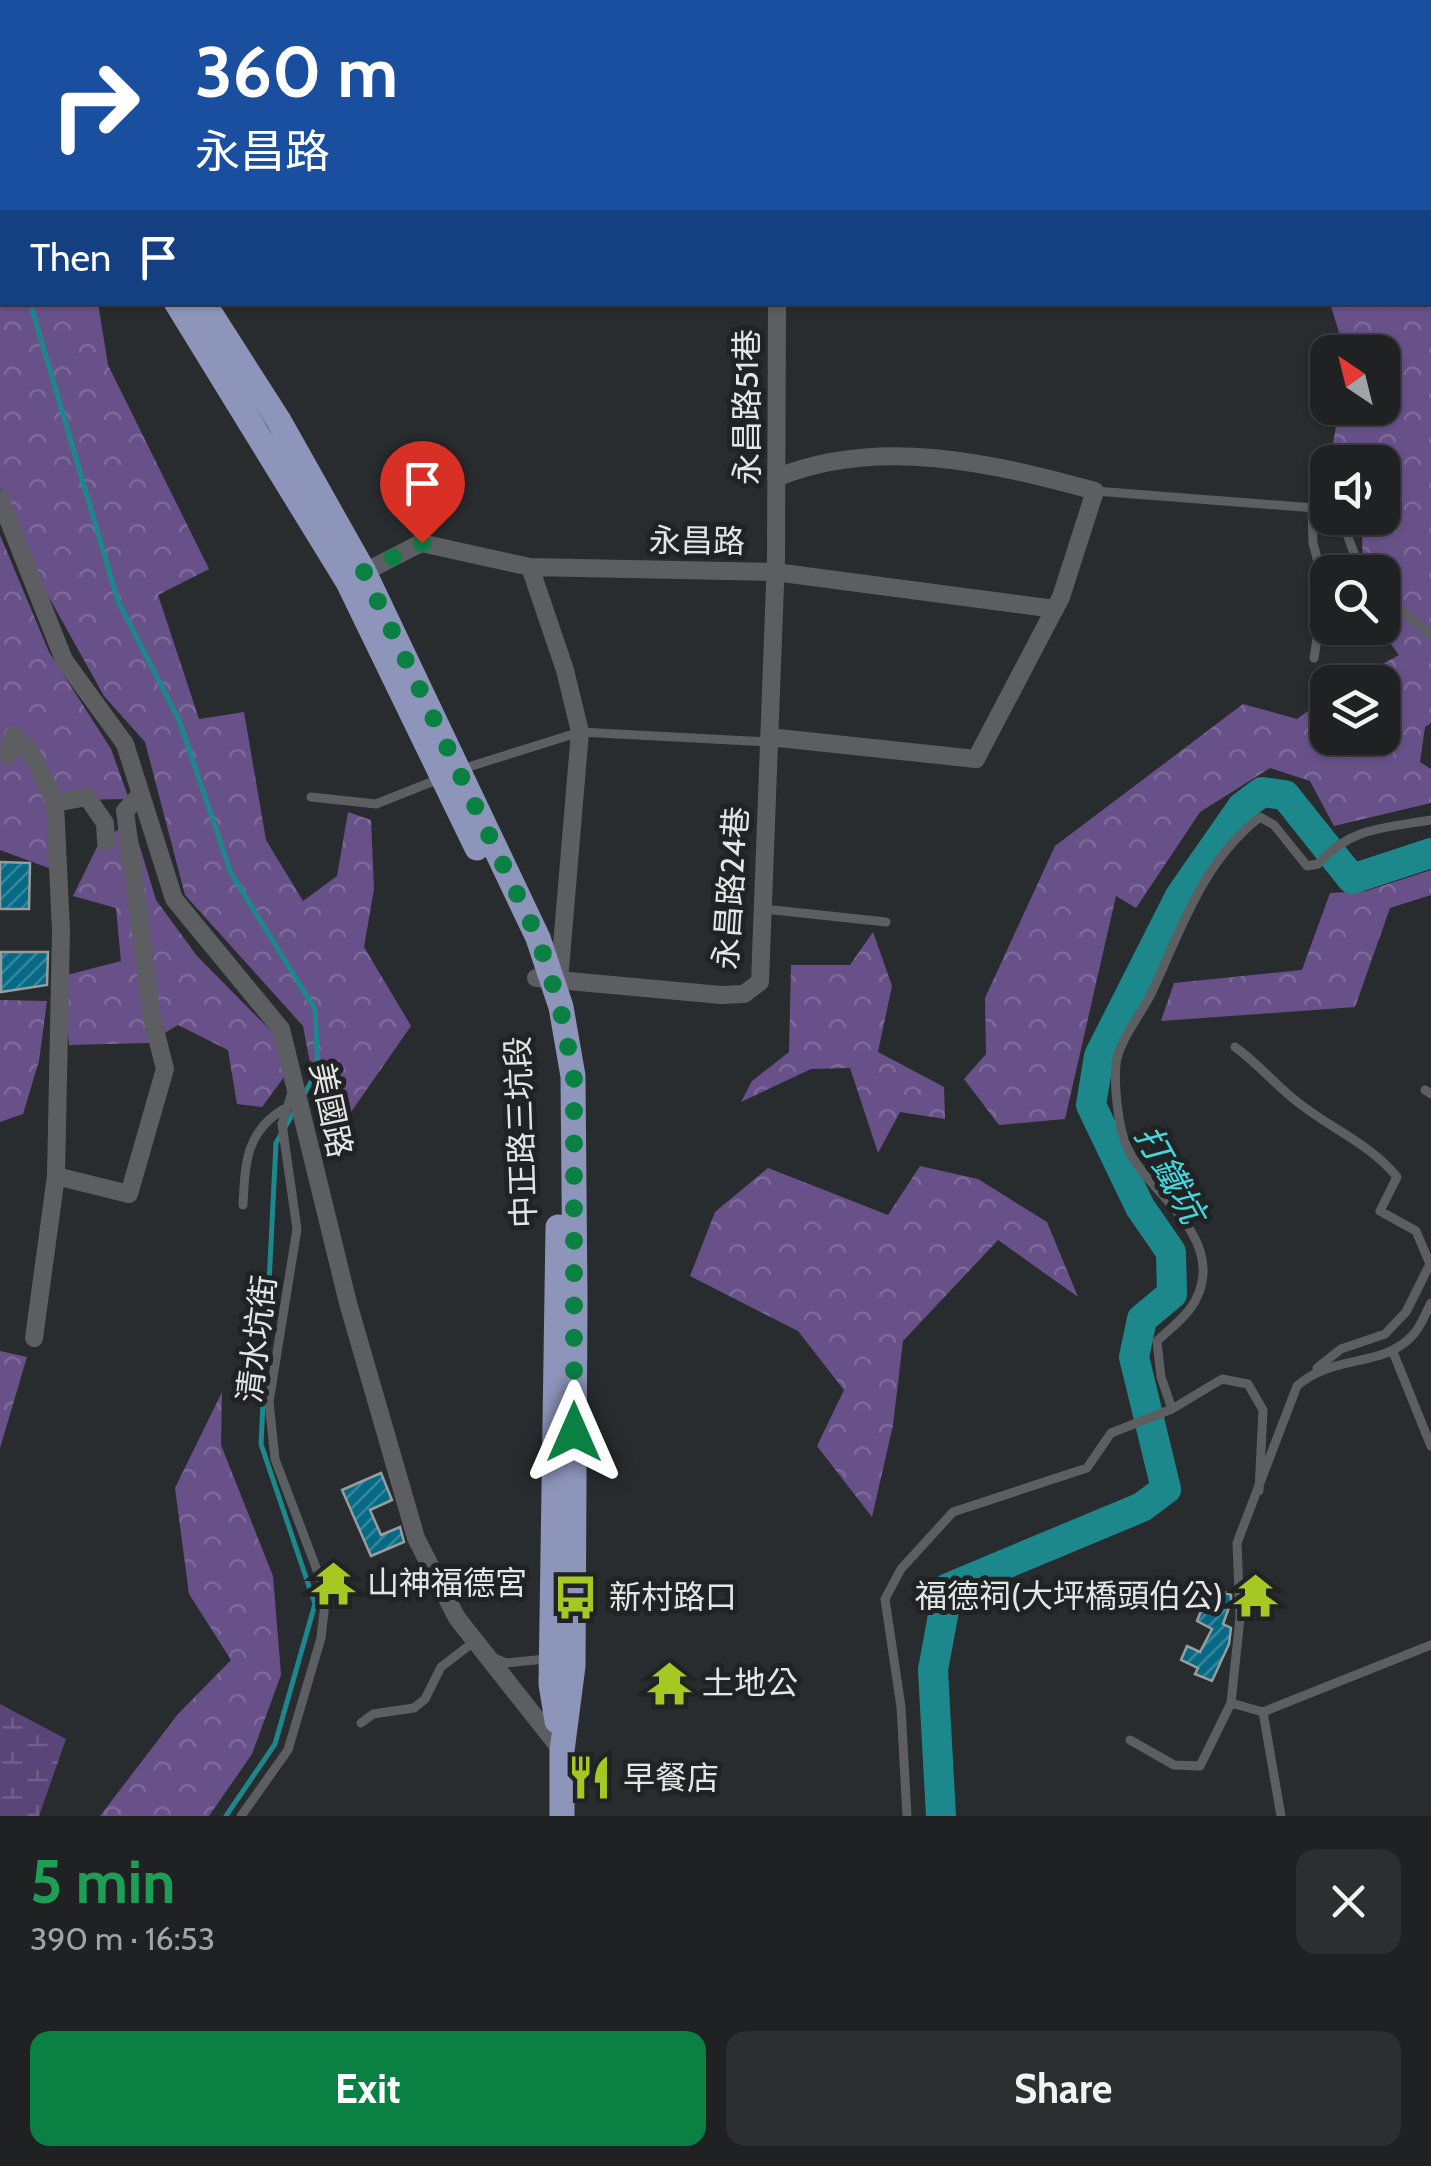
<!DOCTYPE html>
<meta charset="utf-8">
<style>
:root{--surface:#1f2122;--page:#2c2e2f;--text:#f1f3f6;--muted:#a1a3a5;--line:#3c3e40;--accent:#0b8043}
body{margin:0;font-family:Cabin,"Noto Sans TC",sans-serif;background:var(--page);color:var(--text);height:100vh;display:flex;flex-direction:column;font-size:38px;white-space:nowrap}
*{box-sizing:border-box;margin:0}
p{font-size:32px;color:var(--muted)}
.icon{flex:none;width:55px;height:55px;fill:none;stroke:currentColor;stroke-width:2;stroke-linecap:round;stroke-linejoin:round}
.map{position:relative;height:1816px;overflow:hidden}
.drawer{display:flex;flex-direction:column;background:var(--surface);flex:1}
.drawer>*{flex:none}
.banner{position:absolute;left:0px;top:0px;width:1432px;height:305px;box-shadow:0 2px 8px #0004,0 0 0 2px var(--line);background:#1a4fa0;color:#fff;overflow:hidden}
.needle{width:65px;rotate:325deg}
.tools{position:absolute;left:1310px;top:335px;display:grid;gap:20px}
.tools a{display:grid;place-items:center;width:90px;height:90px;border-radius:20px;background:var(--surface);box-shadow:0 2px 8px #0004,0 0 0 2px var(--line);font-size:50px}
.pin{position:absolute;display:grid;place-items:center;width:85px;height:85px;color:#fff;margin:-102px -42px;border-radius:50% 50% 50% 0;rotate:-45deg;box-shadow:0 0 10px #0007}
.pin .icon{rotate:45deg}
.me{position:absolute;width:110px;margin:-55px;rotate:0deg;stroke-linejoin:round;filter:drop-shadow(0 0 8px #0008)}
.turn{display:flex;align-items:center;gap:35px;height:210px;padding:0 30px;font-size:45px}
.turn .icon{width:130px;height:130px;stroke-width:2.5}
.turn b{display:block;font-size:70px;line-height:85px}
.then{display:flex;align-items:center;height:95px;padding:0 30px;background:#0003;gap:20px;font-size:38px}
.round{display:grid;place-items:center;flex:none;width:105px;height:105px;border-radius:20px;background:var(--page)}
.overview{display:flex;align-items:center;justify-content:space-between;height:170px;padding:0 30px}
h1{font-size:60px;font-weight:700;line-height:75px;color:#1e9e55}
.cta{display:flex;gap:20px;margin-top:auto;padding:20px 30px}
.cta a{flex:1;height:115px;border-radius:20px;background:var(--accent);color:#fff;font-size:40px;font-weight:700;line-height:115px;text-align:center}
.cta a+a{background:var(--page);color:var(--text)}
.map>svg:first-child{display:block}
.built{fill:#2e343b}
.forest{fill:url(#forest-crowns)}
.wetland{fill:url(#wetland-marsh)}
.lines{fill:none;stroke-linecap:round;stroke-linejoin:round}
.stream{stroke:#1c888c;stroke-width:5}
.river{stroke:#1c888c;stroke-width:30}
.building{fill:url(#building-hatch);stroke:#989c9d;stroke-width:2.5}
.service{stroke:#5c5e61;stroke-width:9}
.minor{stroke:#5c5e61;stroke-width:18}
.primary{stroke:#8d95ba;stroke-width:25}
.route{stroke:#0b8043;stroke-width:18;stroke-dasharray:0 32.4}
.labels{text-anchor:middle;stroke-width:10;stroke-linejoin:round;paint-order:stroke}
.street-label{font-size:32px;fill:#e4e5e7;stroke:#202224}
.poi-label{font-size:32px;fill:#e4e5e7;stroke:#202224;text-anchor:start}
.water-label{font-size:35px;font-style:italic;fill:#44d7dc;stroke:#202224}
</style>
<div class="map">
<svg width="1431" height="1816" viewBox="0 0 1431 1816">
<defs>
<pattern id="forest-crowns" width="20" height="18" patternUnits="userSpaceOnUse" patternTransform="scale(2.5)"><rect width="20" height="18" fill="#685189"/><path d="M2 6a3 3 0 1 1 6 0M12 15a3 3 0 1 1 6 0" fill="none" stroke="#7d6a9a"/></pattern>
<pattern id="wetland-marsh" width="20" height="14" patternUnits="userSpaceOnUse" patternTransform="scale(2.5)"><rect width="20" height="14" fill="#594577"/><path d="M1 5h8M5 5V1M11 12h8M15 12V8" fill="none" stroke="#71608a"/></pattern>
<pattern id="building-hatch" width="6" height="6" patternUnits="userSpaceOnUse" patternTransform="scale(2.5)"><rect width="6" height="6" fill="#066a86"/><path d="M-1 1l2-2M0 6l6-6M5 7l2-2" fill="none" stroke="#36869d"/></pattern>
</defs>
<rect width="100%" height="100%" fill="#292c2e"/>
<path class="built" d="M592 0H928L592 2Z"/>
<path class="forest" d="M0 66 2 302 98 303 108 365 209 569 158 595 199 719 244 712 266 840 303 901 337 876 348 812 371 820 374 889 364 947 411 1026 326 1148 303 1026 185 895 145 742 104 696 46 592 0 488Z
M1431 88V723L1425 727 1420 762 1431 769V803L1334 826 1310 781 1270 768 1200 812 1136 908 1116 896 1065 1119 999 1125 964 1079 986 1054 985 998 1055 846 1243 704 1297 719 1327 697 1328 738H1382V682H1350L1399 655 1379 628 1382 572H1363L1362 533 1350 518H1382V462H1330L1339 408H1382V352H1345L1330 303 1430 302Z
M0 535 49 652 111 749 129 799 62 800 54 870 0 850Z
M132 821 156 900 197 956 273 1033 284 1077 262 1107 237 1104 228 1050 178 1025 148 1043 69 1045 63 976 121 961 116 908 73 896 100 841Z
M1431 870V895L1390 908 1355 1007 1161 1021 1174 983 1302 970 1330 893 1366 891Z
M873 932 892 986 878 1052 944 1087 945 1119 900 1112 878 1153 850 1068 811 1069 741 1102 752 1081 789 1052 791 965H850Z
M0 1000 47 1001 39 1061 23 1114 0 1122Z
M920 1166 978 1179 1047 1222 1078 1297 998 1240 903 1341 893 1425 872 1517 817 1446 844 1390 798 1331 690 1276 715 1212 768 1168 888 1215Z
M0 1351 27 1357 0 1448Z
M222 1392 221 1445 273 1576 281 1675 252 1754 209 1816H100L178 1714 231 1660 189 1594 175 1488Z"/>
<path class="wetland" d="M0 1704 66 1739 39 1816H0Z"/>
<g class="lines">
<path class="stream" d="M0 206 2 214
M30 302 118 601 179 720 231 873 315 1009 318 1070 303 1096
M226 1816 275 1744 315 1604 261 1444 276 1143 295 1110"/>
<path class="river" d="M941 1816 933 1670 948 1588 1142 1507 1166 1489 1134 1357 1142 1319 1172 1294 1171 1252 1140 1207 1091 1105 1099 1056 1180 896 1242 807 1262 792 1285 795 1352 879 1431 853"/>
</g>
<path class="building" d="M0 862 30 863 29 909H0Z
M1 952H48L47 985 1 992Z
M381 1473 392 1500 370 1510 381 1535 400 1527 404 1542 371 1556 342 1490Z
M1211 1586 1231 1595V1602L1223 1624 1231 1628 1229 1644 1212 1681 1195 1674 1198 1668 1181 1660 1187 1646 1200 1652 1212 1629 1197 1621Z"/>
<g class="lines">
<path class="service" d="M69 0V2
M796 2 797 0
M946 2V0
M1430 36 1431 34
M1095 491 1328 509
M1312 506 1313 543 1325 588 1314 658
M1341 518 1361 572
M1382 595 1431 635
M462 769 580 732 768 742
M311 797 376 804 439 779
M764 909 886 922
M1235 1047C1256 1062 1270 1079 1289 1095 1322 1125 1368 1141 1397 1177L1380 1211 1416 1231 1430 1264 1406 1312 1385 1334 1341 1349 1317 1368
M1425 1090 1431 1094
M243 1205C245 1163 246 1131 284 1109
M1393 1352 1431 1446
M1172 1409 1161 1377 1157 1341C1179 1321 1200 1307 1203 1275 1207 1224 1145 1188 1127 1147 1118 1127 1114 1086 1116 1064 1118 1043 1140 1015 1150 996 1181 931 1201 863 1260 817L1274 825 1307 866 1318 864C1350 827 1385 828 1431 820
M494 1658 506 1663 546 1659
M1263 1712 1431 1645
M361 1723 373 1714 414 1708 425 1699 441 1667 475 1641
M1130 1740 1174 1765 1200 1766 1231 1703
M241 1816 288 1750 321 1638 326 1594 275 1459 269 1402 297 1229 282 1124 293 1089
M907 1816 901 1707 885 1599 901 1569 953 1512 1087 1468 1111 1433 1172 1409 1222 1379 1248 1384 1263 1410 1259 1491
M1281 1816 1263 1712 1231 1703 1240 1618 1237 1543 1297 1386C1333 1354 1381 1368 1411 1337 1420 1329 1425 1314 1431 1303"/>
<path class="minor" d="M0 499 64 660 125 744 174 899 281 1029 348 1303 416 1538 457 1618 562 1751
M530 567 565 670 580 732 559 981
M357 576 421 543 530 567 775 572 1055 609
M769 737 976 759 1061 597 1095 491C993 463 878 436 776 478
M8 755 14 735 32 754 55 803
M536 978 721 995 744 994 760 982 776 559 777 302
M56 1176 61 931 55 803 87 797 105 823 106 842
M34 1338 56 1176 129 1194 165 1069 152 1018 125 811 141 794"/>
<path class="primary" d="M7 0 9 2
M0 27 2 31
M176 302 348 582 477 848
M203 302 279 421 364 572 538 938 561 1007 573 1076 575 1299 573 1666 562 1751V1816
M557 1721 551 1684 558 1227"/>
</g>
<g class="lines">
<path class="route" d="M422 543 364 572 538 938 560 1007 574 1076V1432"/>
</g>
<defs>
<symbol id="temple-bare" viewBox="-9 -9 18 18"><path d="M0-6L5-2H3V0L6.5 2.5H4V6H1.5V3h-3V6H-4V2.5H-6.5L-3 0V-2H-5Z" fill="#a5c823" stroke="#202224" stroke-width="2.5" paint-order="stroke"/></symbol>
<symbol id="bus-bare" viewBox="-9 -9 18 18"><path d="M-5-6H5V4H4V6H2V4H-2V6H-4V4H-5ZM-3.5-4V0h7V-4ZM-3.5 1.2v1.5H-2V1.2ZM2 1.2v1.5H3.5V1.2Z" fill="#a5c823" stroke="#202224" stroke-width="2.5" paint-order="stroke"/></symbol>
<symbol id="restaurant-bare" viewBox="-9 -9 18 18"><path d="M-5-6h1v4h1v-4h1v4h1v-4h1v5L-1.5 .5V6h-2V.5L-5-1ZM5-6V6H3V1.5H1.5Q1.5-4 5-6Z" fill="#a5c823" stroke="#202224" stroke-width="2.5" paint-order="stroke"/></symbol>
</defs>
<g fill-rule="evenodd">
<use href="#temple-bare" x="302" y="1552" width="63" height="63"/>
<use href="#temple-bare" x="1224" y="1564" width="63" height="63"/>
<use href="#bus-bare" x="544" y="1566" width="63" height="63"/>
<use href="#temple-bare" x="638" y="1652" width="63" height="63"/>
<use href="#restaurant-bare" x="558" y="1746" width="63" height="63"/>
</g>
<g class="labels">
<g class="street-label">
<text transform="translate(747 407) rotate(-90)" y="11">永昌路51巷</text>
<text transform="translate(697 541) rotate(1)" y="11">永昌路</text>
<text transform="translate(731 888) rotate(-86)" y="11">永昌路24巷</text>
<text transform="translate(331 1110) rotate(78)" y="11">美國路</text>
<text transform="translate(521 1132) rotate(-92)" y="11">中正路三坑段</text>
<text transform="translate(257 1339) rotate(-83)" y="11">清水坑街</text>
</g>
<g class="poi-label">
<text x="367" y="1594">山神福德宮</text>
<text x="1223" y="1607" text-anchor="end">福德祠(大坪橋頭伯公)</text>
<text x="609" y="1608">新村路口</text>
<text x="702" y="1694">土地公</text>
<text x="623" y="1789">早餐店</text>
</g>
<g class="water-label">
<text transform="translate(1170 1174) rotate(61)" y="12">打鐵坑</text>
</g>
</g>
</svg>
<div class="tools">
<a><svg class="needle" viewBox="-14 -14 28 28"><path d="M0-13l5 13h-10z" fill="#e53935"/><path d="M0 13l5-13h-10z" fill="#a1a3a5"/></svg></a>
<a><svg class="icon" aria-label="sound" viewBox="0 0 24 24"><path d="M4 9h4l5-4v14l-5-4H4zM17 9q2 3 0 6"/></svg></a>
<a><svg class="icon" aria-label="search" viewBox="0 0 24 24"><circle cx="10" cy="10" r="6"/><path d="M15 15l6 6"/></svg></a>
<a><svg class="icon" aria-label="layers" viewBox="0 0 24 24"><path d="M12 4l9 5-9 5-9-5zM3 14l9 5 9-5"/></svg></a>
</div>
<div class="pin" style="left:422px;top:543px;background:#d93025"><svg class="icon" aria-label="arrive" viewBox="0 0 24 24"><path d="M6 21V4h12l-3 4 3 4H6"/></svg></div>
<svg class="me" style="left:574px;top:1432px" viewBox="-20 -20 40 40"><path d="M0-17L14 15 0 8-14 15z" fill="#0b8043" stroke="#fff" stroke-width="4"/></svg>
<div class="banner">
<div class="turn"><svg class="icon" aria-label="right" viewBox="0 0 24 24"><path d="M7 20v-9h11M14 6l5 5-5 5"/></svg><div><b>360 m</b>永昌路</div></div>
<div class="then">Then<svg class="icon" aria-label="arrive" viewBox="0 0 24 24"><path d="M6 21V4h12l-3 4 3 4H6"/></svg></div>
</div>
</div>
<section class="drawer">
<div class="overview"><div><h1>5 min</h1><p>390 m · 16:53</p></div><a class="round"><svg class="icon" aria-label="close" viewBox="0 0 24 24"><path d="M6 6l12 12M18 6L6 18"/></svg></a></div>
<div class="cta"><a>Exit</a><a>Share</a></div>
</section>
